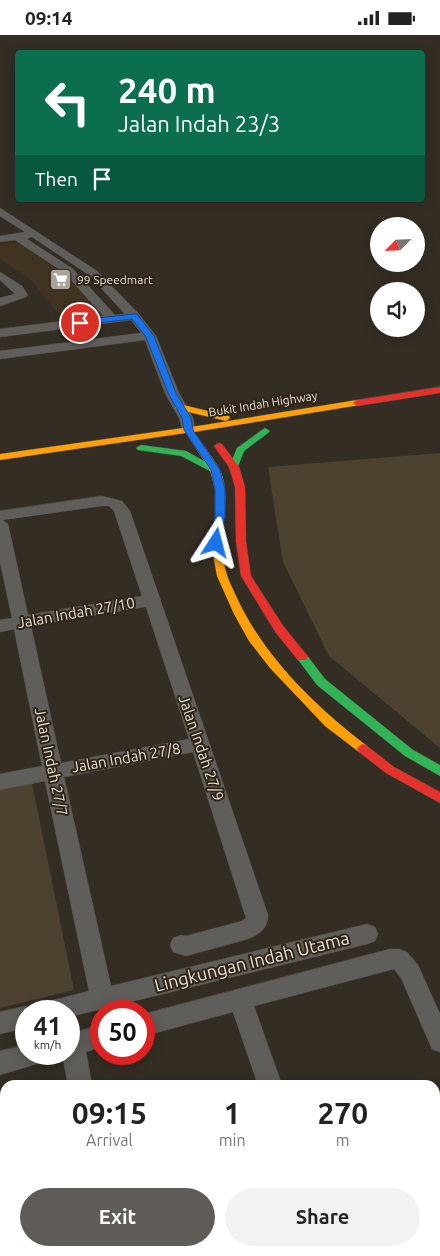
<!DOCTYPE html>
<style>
:root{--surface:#fff;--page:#f2f2f2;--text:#222;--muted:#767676;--accent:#5f5c58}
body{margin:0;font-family:Ubuntu,sans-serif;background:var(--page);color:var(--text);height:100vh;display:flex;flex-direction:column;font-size:19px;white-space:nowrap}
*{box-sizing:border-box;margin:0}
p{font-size:16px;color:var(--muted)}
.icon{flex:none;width:28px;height:28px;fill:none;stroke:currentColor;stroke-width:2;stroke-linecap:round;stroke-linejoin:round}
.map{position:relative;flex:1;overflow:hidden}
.panel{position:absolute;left:0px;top:1045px;width:440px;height:176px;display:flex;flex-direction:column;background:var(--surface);border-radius:15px 15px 0 0;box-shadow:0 2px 12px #0003}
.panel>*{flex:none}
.banner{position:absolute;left:15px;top:15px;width:410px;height:152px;border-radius:5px;box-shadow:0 2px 12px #0003;background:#0b6e4f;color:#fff;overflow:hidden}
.needle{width:32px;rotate:246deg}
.buttons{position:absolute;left:370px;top:182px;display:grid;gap:10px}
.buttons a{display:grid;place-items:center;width:55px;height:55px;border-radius:50%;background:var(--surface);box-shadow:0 2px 12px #0003;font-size:25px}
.speed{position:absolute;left:15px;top:965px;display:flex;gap:10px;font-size:25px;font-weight:700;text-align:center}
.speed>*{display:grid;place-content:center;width:65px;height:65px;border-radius:50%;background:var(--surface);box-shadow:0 2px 12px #0003;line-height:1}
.speed small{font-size:12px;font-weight:400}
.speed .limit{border:8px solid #d22;background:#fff;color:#111}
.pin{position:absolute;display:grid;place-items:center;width:42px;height:42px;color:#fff;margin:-21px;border:2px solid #fff;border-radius:50%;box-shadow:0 1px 5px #0007}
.me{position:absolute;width:55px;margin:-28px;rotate:9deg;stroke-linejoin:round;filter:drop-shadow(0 0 4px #0008)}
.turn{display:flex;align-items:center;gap:18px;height:105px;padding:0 20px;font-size:22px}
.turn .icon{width:65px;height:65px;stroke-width:2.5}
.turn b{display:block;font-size:35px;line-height:42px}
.then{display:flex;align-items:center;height:48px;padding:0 20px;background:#0003;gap:10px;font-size:19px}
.eta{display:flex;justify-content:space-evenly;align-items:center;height:85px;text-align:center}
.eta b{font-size:30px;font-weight:600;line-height:35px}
.action{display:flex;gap:10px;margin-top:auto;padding:10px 20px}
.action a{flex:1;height:58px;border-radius:30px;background:var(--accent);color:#fff;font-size:20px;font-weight:600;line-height:58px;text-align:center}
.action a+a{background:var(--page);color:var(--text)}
.status{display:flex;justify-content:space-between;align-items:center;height:35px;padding:0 25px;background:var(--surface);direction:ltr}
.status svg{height:14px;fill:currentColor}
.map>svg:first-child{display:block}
.built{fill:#40331f}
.green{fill:#4d4230}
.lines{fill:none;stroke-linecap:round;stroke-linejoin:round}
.street-casing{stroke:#4e4942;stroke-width:1}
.fast-casing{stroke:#4e4942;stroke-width:1}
.slow-casing{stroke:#4e4942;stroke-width:1}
.jam-casing{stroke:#4e4942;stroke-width:1}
.street{fill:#605e5a;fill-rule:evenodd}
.fast{fill:#30b455;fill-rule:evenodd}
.slow{fill:#ff9f0a;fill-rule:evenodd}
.jam{fill:#e5322d;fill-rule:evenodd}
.route{fill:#1a73e8;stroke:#114b97}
.labels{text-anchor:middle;stroke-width:4;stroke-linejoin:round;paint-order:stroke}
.far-poi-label{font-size:12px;fill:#e9e2d8;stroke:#2f2415;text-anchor:start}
.far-street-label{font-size:12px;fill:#e9e2d8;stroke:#2f2415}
.street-label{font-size:15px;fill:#e9e2d8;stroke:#2f2415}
.near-street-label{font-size:18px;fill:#e9e2d8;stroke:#2f2415}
</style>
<div class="status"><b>09:14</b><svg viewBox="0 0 49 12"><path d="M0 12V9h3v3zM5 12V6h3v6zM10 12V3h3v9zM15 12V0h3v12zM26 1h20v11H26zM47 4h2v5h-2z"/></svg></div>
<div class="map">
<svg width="440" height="1221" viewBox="0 0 440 1221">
<rect width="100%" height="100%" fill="#332d24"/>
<path class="built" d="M20 206 65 236 106 283 66 288 31 245 0 224V210Z"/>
<path class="green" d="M440 418V713L329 621 283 527 268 432Z
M32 748 74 955 0 973V755Z"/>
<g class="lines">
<defs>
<path id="street" d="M0 173 97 236 138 278 156 301 179 358 193 383 195 395 193 398H183L179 383 165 358 145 305 0 324V316L141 298 131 285 0 302V294L103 281 65 238 15 205 0 207V201L25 197 0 181ZM32 202 89 240 125 279 115 280 73 234 27 204Z
M0 237 22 251 28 260 26 262 0 271V263L15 259 0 245Z
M102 461 122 466 130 476 268 880C268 893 260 899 248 904L186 921 173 917 170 910 173 903 181 900 186 901 242 886 246 883 193 717 64 742 111 951 367 889 375 892 378 899 375 906 367 909 69 982V976H38L42 968 89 956 45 746 0 755V739L42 731 14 594 0 597V585L12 583 0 527V476ZM102 471H109L114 476 142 561 28 580 8 489 3 485ZM146 572 189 704 61 728 31 591Z
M390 914H399L407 917 418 930 440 979V1017L432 1014 401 943 394 934 254 971 282 1050H258L233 977 144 1001V979Z
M26 971 35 976H26V993L0 999V977Z
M101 990V1012L86 1017 92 1050H68L62 1019H69V999Z
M26 1010V1019H46L43 1027 0 1040V1016Z
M440 1177V1203L435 1204V1178Z
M98 1216H126L127 1221H99Z
M320 1216H362L360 1221H318Z"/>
<path id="fast" d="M265 393 270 396 268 398 244 416 237 434H231L229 432 237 413Z
M141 410 186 416 220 435 215 438 212 437 181 421 138 415 136 413Z
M302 618 306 619 325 644 413 715 440 730V741L405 721 317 650 296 622Z"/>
<path id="slow" d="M357 365 360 366V370L194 397C202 409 213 422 220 435 230 458 223 483 221 506 221 516 224 530 227 540 229 547 233 554 236 561 264 622 315 671 367 711L369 714 367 717H359L325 691 270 633 249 606 234 579 217 541 211 508 215 482V454L210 435 186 398 0 425V419L204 390Z
M179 369 229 381 230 383 226 386 176 374 175 372Z"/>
<path id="jam" d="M440 352V358L357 371 353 368 357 365Z
M219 408 222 409 239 432 245 452 246 507 251 541 284 592 306 619 308 622 306 625H298L276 598 241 541 236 507 235 452 229 432 214 411Z
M363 709 367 711 394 732 440 757V768L386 738 359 717 357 714 359 711Z"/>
</defs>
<use href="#street" class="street-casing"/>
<use href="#fast" class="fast-casing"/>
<use href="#slow" class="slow-casing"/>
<use href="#jam" class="jam-casing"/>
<use href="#street" class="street"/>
<use href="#fast" class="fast"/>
<use href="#slow" class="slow"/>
<use href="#jam" class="jam"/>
</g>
<path class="route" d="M134 279H137L154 301 176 358 191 383 193 395 220 435 225 454V482L220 511H213L211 508 215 482V454L211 435 184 395 182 383 168 358 146 302 132 284 80 290 77 288 80 285Z"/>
<defs>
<symbol id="supermarket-square" viewBox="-11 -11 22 22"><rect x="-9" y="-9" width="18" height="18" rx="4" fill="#a9a399" stroke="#2f2415"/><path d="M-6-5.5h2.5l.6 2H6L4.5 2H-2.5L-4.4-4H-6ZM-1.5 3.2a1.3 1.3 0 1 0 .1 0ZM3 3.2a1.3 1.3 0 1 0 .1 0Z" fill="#fff"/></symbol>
</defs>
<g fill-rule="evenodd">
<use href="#supermarket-square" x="48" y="232" width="25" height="25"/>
</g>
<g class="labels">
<g class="far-poi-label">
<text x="77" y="249">99 Speedmart</text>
</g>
<g class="far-street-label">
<text transform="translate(263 369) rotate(-9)" y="4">Bukit Indah Highway</text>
</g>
<g class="street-label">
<text transform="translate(76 578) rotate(-10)" y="5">Jalan Indah 27/10</text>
<text transform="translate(201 713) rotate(71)" y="5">Jalan Indah 27/9</text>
<text transform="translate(126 723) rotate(-10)" y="5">Jalan Indah 27/8</text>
<text transform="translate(51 727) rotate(78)" y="5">Jalan Indah 27/7</text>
</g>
<g class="near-street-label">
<text transform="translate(252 927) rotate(-14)" y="6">Lingkungan Indah Utama</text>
</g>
</g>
</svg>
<div class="buttons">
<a><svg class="needle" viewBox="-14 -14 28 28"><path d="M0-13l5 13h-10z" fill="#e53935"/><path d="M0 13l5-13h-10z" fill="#767676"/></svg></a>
<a><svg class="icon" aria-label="sound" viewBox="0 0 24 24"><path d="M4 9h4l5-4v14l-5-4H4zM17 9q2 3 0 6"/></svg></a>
</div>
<div class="speed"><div>41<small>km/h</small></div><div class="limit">50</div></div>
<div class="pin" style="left:80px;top:288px;background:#d93025"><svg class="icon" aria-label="arrive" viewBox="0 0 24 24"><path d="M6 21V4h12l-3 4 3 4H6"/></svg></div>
<svg class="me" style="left:216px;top:508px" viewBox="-20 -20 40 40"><path d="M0-17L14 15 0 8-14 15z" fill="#1a73e8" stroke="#fff" stroke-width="4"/></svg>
<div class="banner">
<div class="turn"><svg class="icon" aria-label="left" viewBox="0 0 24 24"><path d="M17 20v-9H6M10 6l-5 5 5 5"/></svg><div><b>240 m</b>Jalan Indah 23/3</div></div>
<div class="then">Then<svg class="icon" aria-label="arrive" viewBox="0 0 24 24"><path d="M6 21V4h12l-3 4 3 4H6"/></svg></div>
</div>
<section class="panel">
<div class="eta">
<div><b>09:15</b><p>Arrival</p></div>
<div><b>1</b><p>min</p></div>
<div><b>270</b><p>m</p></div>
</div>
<div class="action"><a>Exit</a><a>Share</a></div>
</section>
</div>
